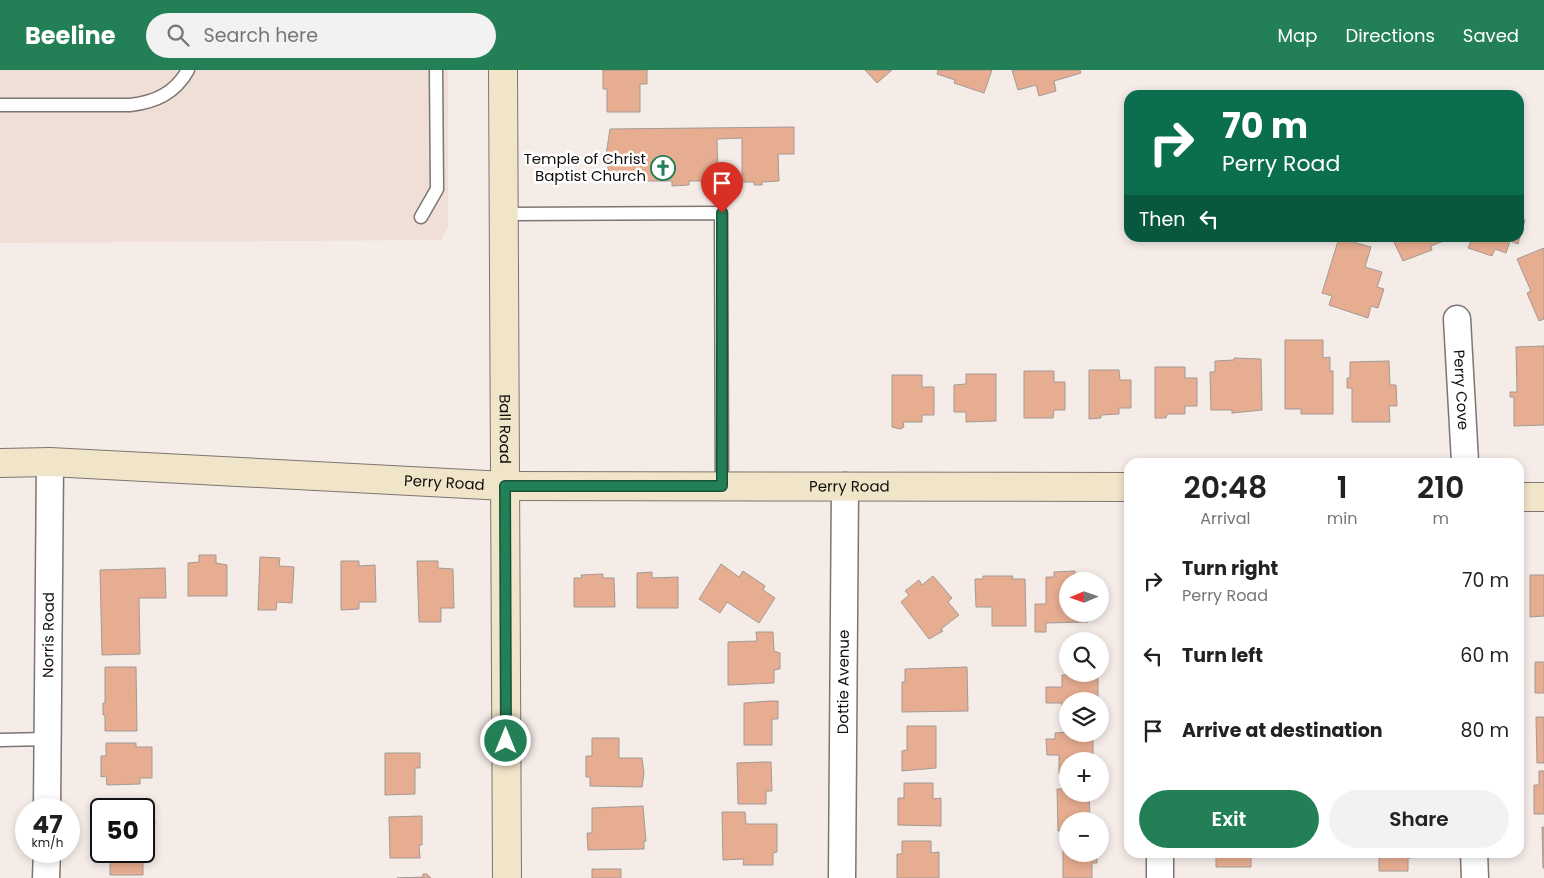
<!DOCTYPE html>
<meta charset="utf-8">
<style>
:root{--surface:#fff;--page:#f2f2f2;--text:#222;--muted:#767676;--accent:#237f56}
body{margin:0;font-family:Poppins,sans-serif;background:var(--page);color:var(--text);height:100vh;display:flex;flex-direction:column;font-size:19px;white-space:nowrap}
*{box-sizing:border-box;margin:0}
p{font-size:16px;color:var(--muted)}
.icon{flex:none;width:28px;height:28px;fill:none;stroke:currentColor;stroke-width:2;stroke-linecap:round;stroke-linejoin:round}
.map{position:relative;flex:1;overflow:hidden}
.side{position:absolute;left:1124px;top:388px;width:400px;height:400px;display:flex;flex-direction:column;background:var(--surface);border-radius:15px;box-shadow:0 2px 8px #0003}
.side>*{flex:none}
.guide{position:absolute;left:1124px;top:20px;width:400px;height:152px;border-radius:15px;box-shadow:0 2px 8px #0003;background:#0b6e4f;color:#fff;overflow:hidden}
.needle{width:32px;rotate:268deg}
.tools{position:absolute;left:1059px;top:502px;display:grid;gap:10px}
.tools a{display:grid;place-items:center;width:50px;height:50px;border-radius:50%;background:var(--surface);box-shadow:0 2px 8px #0003;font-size:25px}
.speed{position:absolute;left:15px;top:728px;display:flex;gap:10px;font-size:25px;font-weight:700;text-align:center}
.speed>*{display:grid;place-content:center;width:65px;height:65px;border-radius:50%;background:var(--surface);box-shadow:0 2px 8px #0003;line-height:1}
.speed small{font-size:12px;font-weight:400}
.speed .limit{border:2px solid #111;border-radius:8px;background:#fff;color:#111}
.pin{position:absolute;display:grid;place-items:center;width:42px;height:42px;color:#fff;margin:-51px -21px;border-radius:50% 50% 50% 0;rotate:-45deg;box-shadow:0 0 5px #0007}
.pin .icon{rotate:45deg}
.me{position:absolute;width:55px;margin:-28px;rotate:0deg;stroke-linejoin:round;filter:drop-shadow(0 0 4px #0008)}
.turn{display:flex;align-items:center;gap:18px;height:105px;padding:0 15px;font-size:22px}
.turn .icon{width:65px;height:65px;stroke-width:2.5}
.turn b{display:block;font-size:35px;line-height:42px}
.then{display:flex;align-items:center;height:48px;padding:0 15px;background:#0003;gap:10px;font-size:19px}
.eta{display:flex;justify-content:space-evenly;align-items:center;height:85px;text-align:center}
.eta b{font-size:30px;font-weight:600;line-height:35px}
.action{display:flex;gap:10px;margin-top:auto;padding:10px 15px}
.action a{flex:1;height:58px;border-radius:30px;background:var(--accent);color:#fff;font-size:20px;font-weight:600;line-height:58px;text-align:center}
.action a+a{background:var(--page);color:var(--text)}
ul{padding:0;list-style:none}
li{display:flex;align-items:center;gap:15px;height:75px;padding:0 15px}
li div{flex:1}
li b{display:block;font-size:19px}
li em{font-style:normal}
header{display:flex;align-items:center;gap:30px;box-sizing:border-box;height:70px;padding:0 25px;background:var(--accent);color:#fff}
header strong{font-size:24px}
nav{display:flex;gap:28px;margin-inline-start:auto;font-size:18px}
.search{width:350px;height:45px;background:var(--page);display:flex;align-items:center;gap:12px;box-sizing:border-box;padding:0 18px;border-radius:28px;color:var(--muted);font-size:19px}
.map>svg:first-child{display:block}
.built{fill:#efdfd7}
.building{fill:#e6ad91;stroke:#a39a96}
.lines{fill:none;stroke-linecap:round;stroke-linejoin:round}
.lane-casing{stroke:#7d7571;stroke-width:15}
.street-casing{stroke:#7d7571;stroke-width:29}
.secondary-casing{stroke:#7d7571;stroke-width:30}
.lane{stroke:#fff;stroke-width:12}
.street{stroke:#fff;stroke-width:26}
.secondary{stroke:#f0e4c9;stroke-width:28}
.route-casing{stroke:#175338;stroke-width:12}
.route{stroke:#237f56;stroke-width:9}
.labels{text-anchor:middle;stroke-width:5;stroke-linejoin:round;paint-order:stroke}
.poi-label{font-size:15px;fill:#110e0d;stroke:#fff;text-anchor:end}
.street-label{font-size:15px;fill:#110e0d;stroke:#fff}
</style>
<header>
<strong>Beeline</strong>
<div class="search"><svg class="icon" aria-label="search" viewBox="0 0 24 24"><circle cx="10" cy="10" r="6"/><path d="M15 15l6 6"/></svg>Search here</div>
<nav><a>Map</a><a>Directions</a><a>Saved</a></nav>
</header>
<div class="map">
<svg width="1544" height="808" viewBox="0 0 1544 808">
<rect width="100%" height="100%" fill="#f5ece8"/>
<path class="built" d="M0 0H448V158L441 170 0 173Z"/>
<path class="building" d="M603 0H647V14H640V42H607V19H603Z
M865 0H892L877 13Z
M938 0H992L984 23 954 13 955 10 937 4Z
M1012 0H1080L1081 3 1054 11 1056 21 1039 26 1036 15 1018 20Z
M794 57V84H778L779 111 762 112V115H754V112H742V68L717 69 718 111H689V115L672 116V111H610L606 85 610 59Z
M1519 131 1523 133 1519 146Z
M1519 148 1525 150 1518 174 1510 171 1506 183 1495 179 1492 186 1468 178 1471 171 1461 168H1519Z
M1339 168 1371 177 1365 197 1382 202 1377 217 1384 219 1378 238 1371 236 1368 248 1329 235 1332 226 1322 223Z
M1392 168H1445L1446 170 1431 176 1432 180 1403 191Z
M1544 178V249L1539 251 1527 223 1531 221 1517 189Z
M1285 270H1323V288L1330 287V301H1333V344H1301V339H1285Z
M1544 276V355L1514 356V327H1510V322H1517L1516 277Z
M1234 288 1261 289 1262 340 1232 343V340H1211L1210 302H1215V291L1234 290Z
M1389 291 1390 315H1396L1397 336H1389L1390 352H1352V318H1347V308H1350V292Z
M1155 297H1185V308H1197V336H1185V344H1167L1166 348H1155Z
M1089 300H1119L1120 310H1131V338H1119V344L1101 345V348L1089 349Z
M1024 301H1054V312H1065V340H1054L1053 348H1024Z
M966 304H996V351L966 352V342H954V315L966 314Z
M892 305H922V317H934V345H922V352H903L904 357 900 359 892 357Z
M199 485H216V493L227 495V526H188V493L199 492Z
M260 487 280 488 279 496 294 497 292 533 277 532 276 540H258Z
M341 491H359V496L375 495 376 532H359V539L341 540Z
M417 491H438V498L453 499 454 538H441V552H419Z
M721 494 739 507 743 501 765 516 763 520 775 528 759 553 727 532 720 543 699 529Z
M165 498 166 528H139L140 584 102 585 100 500Z
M1075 501V508H1087V511H1068V544H1089L1088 552 1046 553V562H1035V534H1046V507H1054V502Z
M652 502V508L678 507V538H637V503Z
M603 504V508H614L615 537H574V508H582L581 505Z
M1530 505H1544V546L1530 547Z
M933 506 952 528 948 532 959 545 941 559 943 561 929 569 901 532 909 525 905 521 919 510 922 515Z
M983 506H1013L1012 509H1025L1026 556H992V537H976L975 509H983Z
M756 562H773L774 581 780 583V599L774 600V613L728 615V572L757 571Z
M1535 592H1544V623H1535Z
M105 597H136L137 661H105V645H103V633H105Z
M967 597 968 641 902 642V612H905V599Z
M1062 605H1098V631H1068V646H1062V633H1046V617H1062Z
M770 631H778V649H772V675H744V633Z
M1536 647H1544V693H1537Z
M907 656H936V698L902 701V681L907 680Z
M1068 662V664H1088V670H1093V691H1068V704H1059V685H1047L1046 669H1055V663Z
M592 668H619V688H642L644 703 642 717 590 716V707H586V686H592Z
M106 673H136V677H152V708H140V714L107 715 106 706 101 707V686H106Z
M385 683H420V698H415V724L385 725Z
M763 692H771L772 721H766V734H738L737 693Z
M1539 701H1544V744H1534V715H1539Z
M904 713H933V729L941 728V756L898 755V728H904Z
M1057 719H1068V724H1089L1090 747H1086V751H1068V760L1058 761Z
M643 736 646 771H644V779L588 780 587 763H592V738Z
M722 742H745L746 754H777V782L773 783V795H743L744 789 723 790Z
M154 745 155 753H144V746Z
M422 746V775H419L420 788H390L389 747Z
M1542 757H1544V798H1543Z
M902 771H931V783L939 782V808H897V784H902Z
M1063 776H1068V784H1097V793H1092V808H1063Z
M104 781H143V805H110V791H104Z
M1251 782V797H1216V783Z
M1379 782H1411V788H1408V801H1379Z
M592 799H621V808H592Z
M423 804H427L431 808H397L423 807Z"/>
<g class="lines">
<defs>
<path id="lane" d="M0 35H130C156 32 175 23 188 0
M504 144 721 143 722 416
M421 147 437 119 436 0
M0 670 47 669"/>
<g id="street">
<path id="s1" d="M1457 249 1465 392"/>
<path id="s2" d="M47 739 50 392"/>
<path d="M1160 782V808"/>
<path d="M1474 782 1475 808"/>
<path d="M46 808 47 781"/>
<path id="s3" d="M842 808 845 416"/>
</g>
<g id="secondary">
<path id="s4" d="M503 0 507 808"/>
<path id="s5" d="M0 393 50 392 505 416 1129 417"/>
<path d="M1519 427H1544"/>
</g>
</defs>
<use href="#lane" class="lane-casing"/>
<use href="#street" class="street-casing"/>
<use href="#secondary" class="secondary-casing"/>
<use href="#lane" class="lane"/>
<use href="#street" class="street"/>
<use href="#secondary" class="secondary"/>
</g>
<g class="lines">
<defs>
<path id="route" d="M506 671 505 416H722V143"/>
</defs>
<use href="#route" class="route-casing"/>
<use href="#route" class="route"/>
</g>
<defs>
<symbol id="church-ring" viewBox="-11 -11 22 22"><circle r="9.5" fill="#fff" stroke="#237f56" stroke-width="1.5"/><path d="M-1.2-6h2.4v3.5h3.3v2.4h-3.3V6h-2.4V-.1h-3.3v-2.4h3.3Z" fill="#237f56"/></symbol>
</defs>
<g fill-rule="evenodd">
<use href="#church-ring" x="649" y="84" width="28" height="28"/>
</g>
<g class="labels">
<g class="poi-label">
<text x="646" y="94">Temple of Christ<tspan x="646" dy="17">Baptist Church</tspan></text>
</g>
<g class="street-label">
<text dy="5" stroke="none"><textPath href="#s1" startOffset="71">Perry Cove</textPath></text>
<text dy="5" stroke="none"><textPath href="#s4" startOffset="359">Ball Road</textPath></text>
<text dy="5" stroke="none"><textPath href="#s5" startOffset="445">Perry Road</textPath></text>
<text dy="5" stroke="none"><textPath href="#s5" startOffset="850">Perry Road</textPath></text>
<text dy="5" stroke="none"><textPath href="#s2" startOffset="174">Norris Road</textPath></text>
<text dy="5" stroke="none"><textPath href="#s3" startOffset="196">Dottie Avenue</textPath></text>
</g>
</g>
</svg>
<div class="tools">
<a><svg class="needle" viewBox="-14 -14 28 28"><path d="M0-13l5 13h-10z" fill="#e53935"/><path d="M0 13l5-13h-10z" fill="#767676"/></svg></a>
<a><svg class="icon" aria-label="search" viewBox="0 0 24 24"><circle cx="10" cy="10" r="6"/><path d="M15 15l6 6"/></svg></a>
<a><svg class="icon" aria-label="layers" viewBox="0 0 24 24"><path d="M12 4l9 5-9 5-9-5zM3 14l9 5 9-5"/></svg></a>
<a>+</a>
<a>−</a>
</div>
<div class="speed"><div>47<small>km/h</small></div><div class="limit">50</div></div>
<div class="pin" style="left:722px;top:143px;background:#d93025"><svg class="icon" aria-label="arrive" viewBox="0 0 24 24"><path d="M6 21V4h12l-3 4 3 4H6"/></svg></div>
<svg class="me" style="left:506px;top:671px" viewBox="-20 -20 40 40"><circle r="17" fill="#237f56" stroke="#fff" stroke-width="3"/><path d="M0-11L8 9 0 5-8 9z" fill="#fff"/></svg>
<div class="guide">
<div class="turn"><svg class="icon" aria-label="right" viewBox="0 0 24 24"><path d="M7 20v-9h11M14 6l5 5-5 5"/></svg><div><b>70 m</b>Perry Road</div></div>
<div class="then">Then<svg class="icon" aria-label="left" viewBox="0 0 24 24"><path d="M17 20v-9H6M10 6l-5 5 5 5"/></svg></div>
</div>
<section class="side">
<div class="eta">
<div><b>20:48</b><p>Arrival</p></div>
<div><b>1</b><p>min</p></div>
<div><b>210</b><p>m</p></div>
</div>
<ul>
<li><svg class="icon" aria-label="right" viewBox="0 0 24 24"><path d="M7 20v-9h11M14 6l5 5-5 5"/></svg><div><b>Turn right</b><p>Perry Road</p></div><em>70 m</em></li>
<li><svg class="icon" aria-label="left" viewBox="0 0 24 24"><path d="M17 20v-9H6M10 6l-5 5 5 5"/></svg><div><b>Turn left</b></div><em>60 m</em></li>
<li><svg class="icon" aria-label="arrive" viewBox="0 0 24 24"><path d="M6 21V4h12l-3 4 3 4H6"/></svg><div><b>Arrive at destination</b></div><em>80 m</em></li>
</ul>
<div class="action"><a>Exit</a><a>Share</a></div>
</section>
</div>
